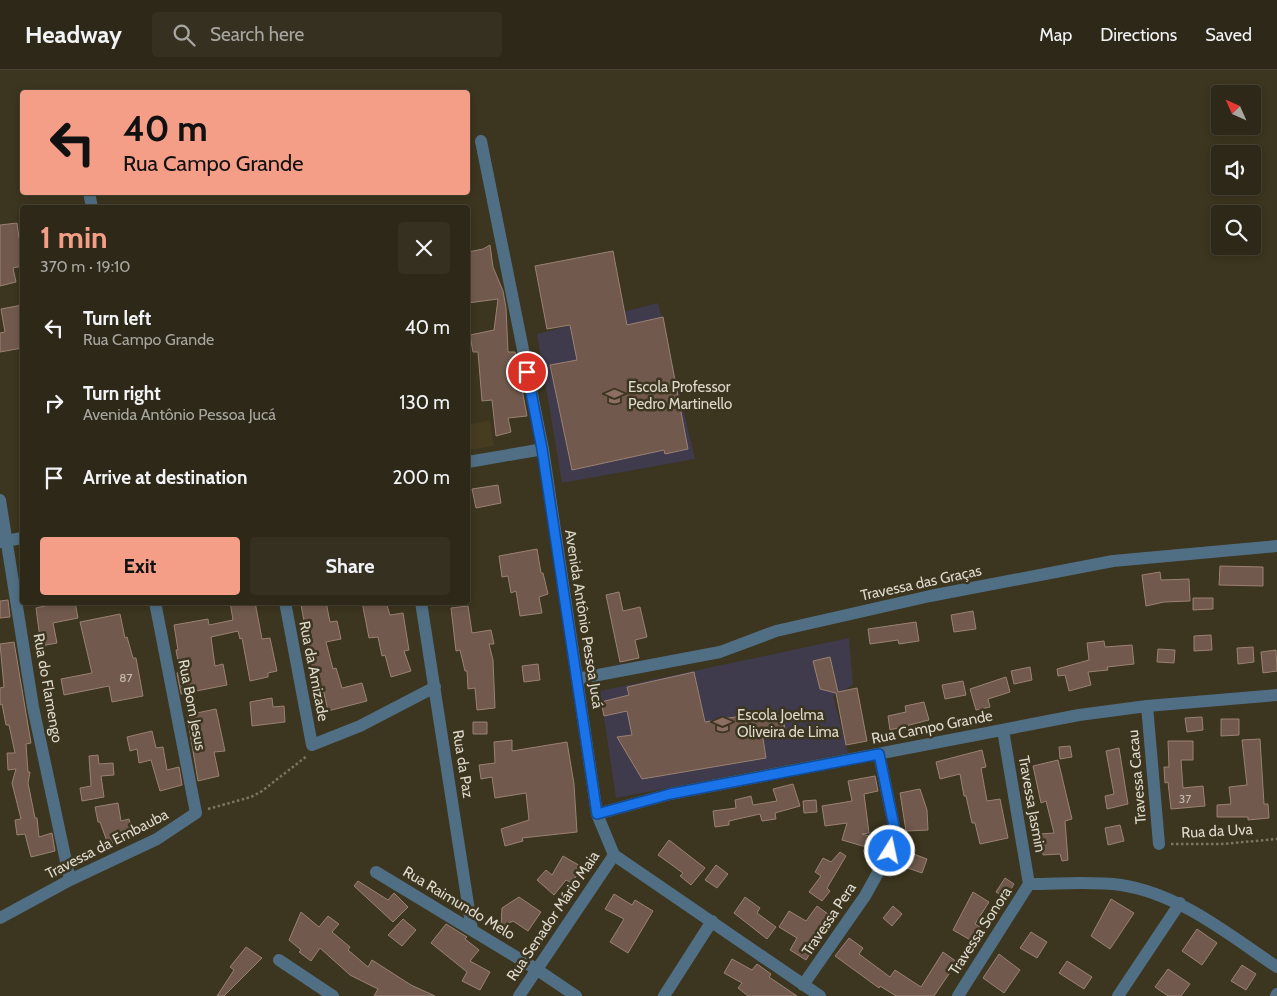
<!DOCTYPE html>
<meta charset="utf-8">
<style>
:root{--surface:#2d2817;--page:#353020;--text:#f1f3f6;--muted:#a7a6a1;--line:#484436;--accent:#f49e87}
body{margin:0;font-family:Cabin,sans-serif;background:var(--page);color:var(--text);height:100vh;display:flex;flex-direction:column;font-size:19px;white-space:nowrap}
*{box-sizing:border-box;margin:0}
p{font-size:16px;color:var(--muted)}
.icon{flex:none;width:28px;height:28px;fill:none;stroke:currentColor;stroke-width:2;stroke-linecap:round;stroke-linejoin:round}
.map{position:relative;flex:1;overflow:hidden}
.sheet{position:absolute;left:20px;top:135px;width:450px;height:400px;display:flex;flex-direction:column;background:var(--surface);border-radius:5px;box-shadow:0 2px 8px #0003,0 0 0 1px var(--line)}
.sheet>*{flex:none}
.top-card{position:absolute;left:20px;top:20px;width:450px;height:105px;border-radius:5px;box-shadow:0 2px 8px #0003,0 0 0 1px var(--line);background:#f49e87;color:#111;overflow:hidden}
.needle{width:32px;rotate:315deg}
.fabs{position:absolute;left:1211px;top:15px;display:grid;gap:10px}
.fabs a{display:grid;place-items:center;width:50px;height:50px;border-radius:5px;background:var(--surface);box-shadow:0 2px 8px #0003,0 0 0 1px var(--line);font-size:25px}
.pin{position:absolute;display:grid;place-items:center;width:42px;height:42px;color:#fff;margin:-21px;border:2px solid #fff;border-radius:50%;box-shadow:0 1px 5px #0007}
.me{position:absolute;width:55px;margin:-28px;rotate:10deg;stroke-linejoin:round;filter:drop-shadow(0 0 4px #0008)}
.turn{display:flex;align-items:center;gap:18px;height:105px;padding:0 20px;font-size:22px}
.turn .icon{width:65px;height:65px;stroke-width:2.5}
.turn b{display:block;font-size:35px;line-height:42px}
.round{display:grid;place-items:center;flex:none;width:52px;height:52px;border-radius:5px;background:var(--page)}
.head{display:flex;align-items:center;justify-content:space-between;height:85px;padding:0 20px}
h1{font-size:30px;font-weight:800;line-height:38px;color:var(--accent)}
.primary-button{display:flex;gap:10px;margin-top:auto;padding:10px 20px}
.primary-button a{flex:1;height:58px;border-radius:5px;background:var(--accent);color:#111;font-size:20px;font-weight:800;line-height:58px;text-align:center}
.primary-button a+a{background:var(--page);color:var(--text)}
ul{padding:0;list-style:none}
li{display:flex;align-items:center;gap:15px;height:75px;padding:0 20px}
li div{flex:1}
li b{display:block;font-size:19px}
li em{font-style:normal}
header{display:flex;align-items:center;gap:30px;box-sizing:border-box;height:70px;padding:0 25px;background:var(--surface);border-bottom:1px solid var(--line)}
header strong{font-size:24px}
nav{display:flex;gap:28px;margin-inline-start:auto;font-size:18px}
.search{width:350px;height:45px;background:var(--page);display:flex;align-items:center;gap:12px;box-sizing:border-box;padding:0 18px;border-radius:5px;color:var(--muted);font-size:19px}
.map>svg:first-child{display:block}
.built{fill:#463d20}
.education{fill:#3f3a4c}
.building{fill:#715a4d;stroke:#9a8173}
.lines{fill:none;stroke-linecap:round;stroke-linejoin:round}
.path{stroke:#7c7664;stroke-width:2.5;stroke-dasharray:2.5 2.5;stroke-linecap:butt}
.minor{stroke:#516f84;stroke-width:12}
.route-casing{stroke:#114b97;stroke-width:12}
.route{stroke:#1a73e8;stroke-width:9}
.labels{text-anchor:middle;stroke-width:5;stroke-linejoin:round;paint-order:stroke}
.number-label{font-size:12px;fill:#c2b9ac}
.poi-label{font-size:15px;fill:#ddd9cc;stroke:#3c351f;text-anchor:start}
.street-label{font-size:15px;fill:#ddd9cc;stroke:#3c351f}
</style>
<header>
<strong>Headway</strong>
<div class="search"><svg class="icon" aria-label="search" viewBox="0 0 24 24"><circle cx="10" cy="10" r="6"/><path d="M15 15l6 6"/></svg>Search here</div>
<nav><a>Map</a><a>Directions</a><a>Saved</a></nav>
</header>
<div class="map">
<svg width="1277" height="926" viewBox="0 0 1277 926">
<rect width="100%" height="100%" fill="#3c351f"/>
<path class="built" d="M490 350 494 376 468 380V355Z"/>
<path class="education" d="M658 233 695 389 562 413 537 264Z
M849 568 853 615 833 626 848 683 616 728 600 621Z"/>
<path class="building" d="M17 153 19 168 22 167V196L13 198 16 212 0 216V155Z
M490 175 493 197 503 221 506 238 508 282H515L527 346 508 348 511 362 496 366 492 330 482 331 478 282H473L470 265 494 260 498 229 468 233V182L483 179Z
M613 181 627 255 663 247 688 379 665 384 664 380 572 400 550 295 577 290 570 255 547 259 535 196Z
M22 235V278L0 282V263L5 262 1 239Z
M498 415 501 433 476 438 472 419Z
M537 479 541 503H543L548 524 539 527 542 543 520 546 516 521 511 523 508 506 502 507 499 486Z
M1220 496 1263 497V516L1219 515Z
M1160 502 1161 510 1189 509 1190 531 1164 532 1146 536 1142 505Z
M619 522 623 541 640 537 647 567 635 570 639 588 620 592 606 525Z
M1193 528H1213V539L1193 540Z
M8 530 10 547 0 548V531Z
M62 532H75L78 548 53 553 57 573 41 576 36 538Z
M230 532H255L262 569 270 568 277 601 268 603V607L250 611 242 568 240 569 238 561 211 567 215 596 223 594 227 615 181 624 177 603 180 602 176 580H178L174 555 208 549 209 555 233 550Z
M315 532H326L330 552 337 551 341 569 326 572 333 599 336 598 342 618 362 613 367 631 328 641 323 619 318 620 314 605 301 535Z
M362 532H386L390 545 403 543 409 580 404 581 411 601 391 607 385 585 382 586 378 567 369 568Z
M468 536 472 563 491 560 494 574H489L493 590 495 638 477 640 475 618 468 619 467 601H465L460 580 456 581 451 538Z
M973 541 976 559 954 562 951 545Z
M120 544 125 568 127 567 133 588H136L143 626 112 632 109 616 64 625 61 609 92 603 80 552Z
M916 552 919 571 899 574 898 570 870 574 868 559Z
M1211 565 1212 580 1194 581V566Z
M1104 571 1105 577 1132 575 1134 594 1107 597 1108 600 1088 602 1091 615 1069 621 1065 605 1058 606 1057 599 1089 590 1087 573Z
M14 572 31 673 26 674 28 702H30L28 713 35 748H37L39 767 52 763 55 781 31 787 25 764 17 765 15 750 21 749 12 713 16 699 8 700 7 683H15L9 655H6L2 634 0 635V618L4 617 0 574Z
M1253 577 1254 592 1238 594 1237 578Z
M1158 579 1175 580 1174 593 1157 592Z
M1276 580 1277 601 1263 603 1261 582Z
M830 587 838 622 857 618 867 671 846 675 836 623 820 619 813 591Z
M538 594 540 610 524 612 522 596Z
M1030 597 1032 610 1014 614 1011 601Z
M694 602 705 652 759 643 760 650 782 645 785 659 762 662 766 688 642 709 617 667 632 665 627 641 604 646 601 632 629 625 627 617Z
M1006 607 1010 622 988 629 990 637 976 640 970 619Z
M963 611 966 625 945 629 942 615Z
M272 628 273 637 284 636 285 652 252 656 250 632Z
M924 632 929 650 890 660 888 646 906 642 905 636Z
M216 639 225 681 214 682 219 706 198 711 187 645Z
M1202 647 1203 660 1187 662 1185 648Z
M1221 649H1239V665L1221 666Z
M473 652H487V664H473Z
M152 661 156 678 163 677 167 700 179 697 182 715 160 721 151 690 139 693 137 679 130 681 127 667Z
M1260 669 1264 734H1268L1269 748 1248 750V747H1217V735L1231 734 1229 717 1247 715 1242 670Z
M512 670V681L567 672 574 714 577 762 522 768 523 771 505 776 501 759 529 750 526 723 495 728 492 707 481 709 479 695 495 693 494 672Z
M1168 671H1193V690H1181L1183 718 1203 716 1205 736 1171 739 1168 712 1165 713 1164 697H1169Z
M1070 676 1072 687 1060 689 1059 677Z
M1119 678 1128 734 1107 739 1105 726 1114 724 1106 681Z
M982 680 986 697 981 698 987 731 1000 729 1008 768 980 774 975 753H972L966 726H964L960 704 940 709 936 692Z
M98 685 99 694 113 693 114 705 101 706 104 727 82 731 80 718 91 716 89 686Z
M1058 690 1072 749 1065 751 1068 790 1062 791 1060 784 1043 785 1041 764 1054 763 1046 731 1041 733 1033 696Z
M875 706 878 721 864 724 869 763 862 764 869 766 866 777 842 770 847 753 825 756 822 736 852 731 848 711Z
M793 714 800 736 775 743 776 749 762 751 760 744 729 751V755L715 757 713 741 736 738 735 730 751 726 753 735 777 731 773 719Z
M920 719 927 740 928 760 906 761 900 723Z
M816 730 817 742 804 743 803 731Z
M118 733 121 751 129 749 134 765 108 774 100 752H98L95 737Z
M1120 755 1124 771 1108 775 1105 758Z
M669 770 705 798 691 815 680 806 683 803 658 785Z
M840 782 846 786 827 818 830 821 822 831 809 822 821 806 815 802 823 788 831 792Z
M911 783 927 789 922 803 905 797Z
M563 786 582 797 572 813 566 810 554 825 537 810 546 800 552 805Z
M716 795 728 804 717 818 705 810Z
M1005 808 1014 814 1006 828 996 822Z
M358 811 388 830 394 823 408 837 393 852 354 816Z
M973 822 989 832 975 854 980 857 972 871 953 860Z
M614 824 632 835 635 830 653 841 628 883 610 872 624 849 605 839Z
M519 827 541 842 528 861 513 851 501 857 502 838Z
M745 827 760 838 757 843 776 857 767 869 734 843Z
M1111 829 1134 843 1110 879 1091 866Z
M817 836 828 844 811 868 817 872 806 890 790 880 797 868 779 857 789 841 806 851Z
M893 836 902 844 892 856 883 848Z
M301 842 319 857 328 846 339 854 332 862 350 877 348 880 368 897 372 890 411 915 435 926H374L378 919 350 905 320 878 311 891 299 882 301 880 289 870Z
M403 849 416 860 402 876 388 865Z
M446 854 467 867 465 869 479 880 470 891 490 902 480 920 462 911 467 902 431 873Z
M1197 859 1217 873 1202 895 1182 881Z
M1031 862 1047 872 1037 888 1020 878Z
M849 868 863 878 859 884 890 907 895 900 921 917 943 882 957 892 934 926H896L880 916 879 918 835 886Z
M246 877 262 888 224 926H217L234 900 230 897Z
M999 884 1020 900 1004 923 983 908Z
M732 889 752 900 757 894 771 904 769 907 797 926H748L738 918 742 913 724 903Z
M1067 891 1092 907 1084 919 1059 903Z
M1242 895 1256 904 1246 920 1231 911Z
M1168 899 1190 914 1181 926H1168L1155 917Z"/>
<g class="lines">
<path class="path" d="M208 739 251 727 262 721 307 686
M1171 774H1222L1277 769"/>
<path class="minor" d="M481 71 543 379 597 744 614 785 820 926
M89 122 92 138
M468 392 543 379
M0 430 33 637 70 810
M0 472 22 468
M285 532 312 675 360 656 435 617
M421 532 472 860
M577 609 720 582 776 561 930 526 1113 491 1277 476
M1147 636 1159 774
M1003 660 1029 814
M597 744 670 724 1079 645 1147 636 1277 625
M376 802 536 899 576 926
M1029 814C1059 814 1091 811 1121 815 1180 824 1229 865 1277 897
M0 848 70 810 157 769 196 743 155 532
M279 890 333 926
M803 915 865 826 890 781 894 756 879 684
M519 926 614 785
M664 926 712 851
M958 926 1029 814
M1118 926 1180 833
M1276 926 1277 924"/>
</g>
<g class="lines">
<defs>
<path id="route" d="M527 302 542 379 597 744 670 724 879 684 894 756 890 781"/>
</defs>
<use href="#route" class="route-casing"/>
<use href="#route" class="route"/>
</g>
<defs>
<symbol id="school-bare" viewBox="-9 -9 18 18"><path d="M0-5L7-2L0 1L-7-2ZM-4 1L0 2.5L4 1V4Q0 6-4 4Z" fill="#8d6e63" stroke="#3c351f" stroke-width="2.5" paint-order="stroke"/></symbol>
</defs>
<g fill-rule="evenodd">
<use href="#school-bare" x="602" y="314" width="25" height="25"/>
<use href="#school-bare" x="710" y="642" width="25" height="25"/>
</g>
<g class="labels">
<g class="number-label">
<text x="126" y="612">87</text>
<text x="1185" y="733">37</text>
</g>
<g class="poi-label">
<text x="628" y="322">Escola Professor<tspan x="628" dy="17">Pedro Martinello</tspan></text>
<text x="737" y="650">Escola Joelma<tspan x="737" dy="17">Oliveira de Lima</tspan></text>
</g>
<g class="street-label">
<text transform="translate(921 513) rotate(-12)" y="5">Travessa das Graças</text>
<text transform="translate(584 549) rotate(81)" y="5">Avenida Antônio Pessoa Jucá</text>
<text transform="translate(314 601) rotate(79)" y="5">Rua da Amizade</text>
<text transform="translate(48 618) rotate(80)" y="5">Rua do Flamengo</text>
<text transform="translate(192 635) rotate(79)" y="5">Rua Bom Jesus</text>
<text transform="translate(932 657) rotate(-11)" y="5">Rua Campo Grande</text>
<text transform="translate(463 694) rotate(81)" y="5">Rua da Paz</text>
<text transform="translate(1137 707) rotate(-95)" y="5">Travessa Cacau</text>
<text transform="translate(1032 734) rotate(80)" y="5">Travessa Jasmin</text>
<text transform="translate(1217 761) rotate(-3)" y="5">Rua da Uva</text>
<text transform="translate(107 774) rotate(-27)" y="5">Travessa da Embauba</text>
<text transform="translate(459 833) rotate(31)" y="5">Rua Raimundo Melo</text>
<text transform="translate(553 846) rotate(-56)" y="5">Rua Senador Mário Maia</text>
<text transform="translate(829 849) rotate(-56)" y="5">Travessa Pera</text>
<text transform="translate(980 861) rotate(-57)" y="5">Travessa Sonora</text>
</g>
</g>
</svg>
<div class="fabs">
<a><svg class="needle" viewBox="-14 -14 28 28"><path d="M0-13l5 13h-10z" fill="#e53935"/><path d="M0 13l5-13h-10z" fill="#a7a6a1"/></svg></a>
<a><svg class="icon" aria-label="sound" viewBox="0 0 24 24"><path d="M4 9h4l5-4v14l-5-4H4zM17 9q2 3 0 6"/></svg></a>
<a><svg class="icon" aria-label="search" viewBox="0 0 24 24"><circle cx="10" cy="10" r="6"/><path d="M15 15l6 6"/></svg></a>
</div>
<div class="pin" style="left:527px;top:302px;background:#d93025"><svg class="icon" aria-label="arrive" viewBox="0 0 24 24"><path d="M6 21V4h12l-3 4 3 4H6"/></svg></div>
<svg class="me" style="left:890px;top:781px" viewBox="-20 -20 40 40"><circle r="17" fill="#1a73e8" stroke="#fff" stroke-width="3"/><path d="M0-11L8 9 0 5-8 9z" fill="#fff"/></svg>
<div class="top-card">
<div class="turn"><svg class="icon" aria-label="left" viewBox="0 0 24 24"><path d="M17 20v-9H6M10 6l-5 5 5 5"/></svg><div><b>40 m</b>Rua Campo Grande</div></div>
</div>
<section class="sheet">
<div class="head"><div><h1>1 min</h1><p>370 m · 19:10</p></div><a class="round"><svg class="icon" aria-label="close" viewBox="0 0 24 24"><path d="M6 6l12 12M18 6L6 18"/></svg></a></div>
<ul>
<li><svg class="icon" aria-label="left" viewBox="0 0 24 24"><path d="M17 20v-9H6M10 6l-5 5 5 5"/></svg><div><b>Turn left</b><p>Rua Campo Grande</p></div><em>40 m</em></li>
<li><svg class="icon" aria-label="right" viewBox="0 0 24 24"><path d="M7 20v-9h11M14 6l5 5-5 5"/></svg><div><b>Turn right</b><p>Avenida Antônio Pessoa Jucá</p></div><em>130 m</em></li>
<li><svg class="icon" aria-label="arrive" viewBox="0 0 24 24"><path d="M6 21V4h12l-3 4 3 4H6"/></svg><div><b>Arrive at destination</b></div><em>200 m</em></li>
</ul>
<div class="primary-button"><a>Exit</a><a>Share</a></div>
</section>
</div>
